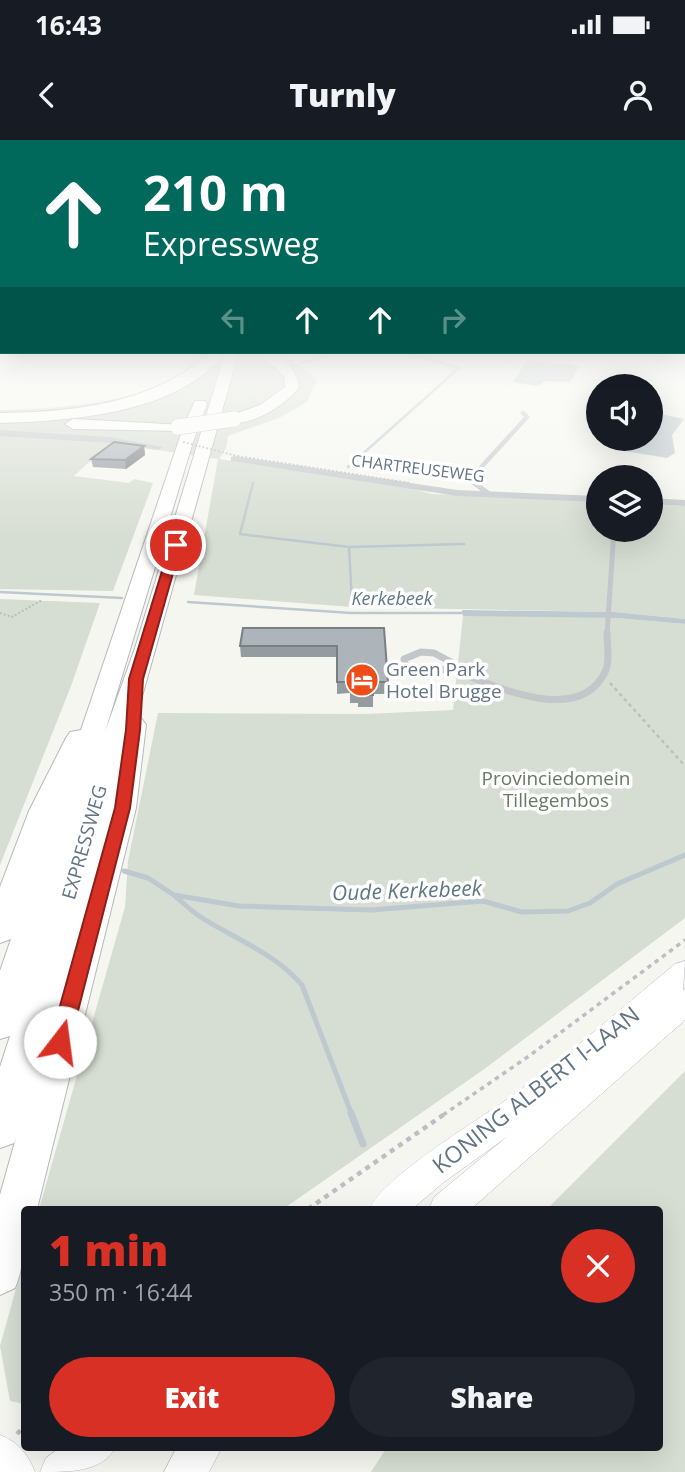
<!DOCTYPE html>
<meta charset="utf-8">
<style>
:root{--surface:#171b24;--page:#20242c;--text:#f1f3f6;--muted:#9ea1a6;--accent:#d93025}
body{margin:0;font-family:"Open Sans",sans-serif;background:var(--page);color:var(--text);height:100vh;display:flex;flex-direction:column;font-size:26px;white-space:nowrap}
*{box-sizing:border-box;margin:0}
p{font-size:23px;color:var(--muted)}
.icon{flex:none;width:38px;height:38px;fill:none;stroke:currentColor;stroke-width:2;stroke-linecap:round;stroke-linejoin:round}
.map{position:relative;flex:1;overflow:hidden}
.panel{position:absolute;left:21px;top:1066px;width:642px;height:245px;display:flex;flex-direction:column;background:var(--surface);border-radius:7px;box-shadow:0 7px 28px #0002}
.panel>*{flex:none}
.banner{position:absolute;left:0px;top:0px;width:686px;height:214px;box-shadow:0 7px 28px #0002;background:#00695c;color:#fff;overflow:hidden}
.fabs{position:absolute;left:586px;top:234px;display:grid;gap:14px}
.fabs a{display:grid;place-items:center;width:77px;height:77px;border-radius:50%;background:var(--surface);box-shadow:0 7px 28px #0002;font-size:35px}
.pin{position:absolute;display:grid;place-items:center;width:60px;height:60px;color:#fff;margin:-30px;border:4px solid #fff;border-radius:50%;box-shadow:0 2px 7px #0007}
.me{position:absolute;width:77px;margin:-38px;rotate:15deg;stroke-linejoin:round;filter:drop-shadow(0 0 5px #0008)}
.turn{display:flex;align-items:center;gap:24px;height:147px;padding:0 28px;font-size:32px}
.turn .icon{width:91px;height:91px;stroke-width:2.5}
.turn b{display:block;font-size:49px;line-height:60px}
.lanes{display:flex;align-items:center;height:66px;padding:0 28px;background:#0003;justify-content:center;gap:35px;direction:ltr}
.lanes .off{opacity:.35}
.round{display:grid;place-items:center;flex:none;width:74px;height:74px;border-radius:37px;background:var(--page)}
.head{display:flex;align-items:center;justify-content:space-between;height:119px;padding:0 28px}
h1{font-size:42px;font-weight:800;line-height:52px;color:var(--accent)}
.button{display:flex;gap:14px;margin-top:auto;padding:14px 28px}
.button a{flex:1;height:80px;border-radius:42px;background:var(--accent);color:#fff;font-size:28px;font-weight:800;line-height:80px;text-align:center}
.button a+a{background:var(--page);color:var(--text)}
.status{display:flex;justify-content:space-between;align-items:center;height:49px;padding:0 35px;background:var(--surface);direction:ltr}
.status svg{height:19px;fill:currentColor}
header{display:flex;justify-content:space-between;align-items:center;height:91px;padding:0 28px;background:var(--surface);font-size:32px;font-weight:800}
.map>svg:first-child{display:block}
.green{fill:#d6ddd2}
.water{fill:#bdc9ce}
.lines{fill:none;stroke-linecap:round;stroke-linejoin:round}
.stream-far2{stroke:#bdc9ce;stroke-width:2.5}
.stream-far1{stroke:#bdc9ce;stroke-width:5}
.stream{stroke:#bdc9ce;stroke-width:7}
.secondary-casing{stroke:#b7bcc1;stroke-width:1}
.trunk-casing{stroke:#b5b9bc;stroke-width:2}
.path-far3{stroke:#bcbfc1;stroke-width:2;stroke-dasharray:2 2;stroke-linecap:butt}
.path-far2{stroke:#bcbfc1;stroke-width:2.5;stroke-dasharray:3.5 3.5;stroke-linecap:butt}
.path-far1{stroke:#bcbfc1;stroke-width:3.5;stroke-dasharray:4.5 4.5;stroke-linecap:butt}
.path{stroke:#bcbfc1;stroke-width:4.5;stroke-dasharray:5 5;stroke-linecap:butt}
.service-far2{stroke:#c3c7ca;stroke-width:4.5}
.service-far1{stroke:#c3c7ca;stroke-width:5}
.service{stroke:#c3c7ca;stroke-width:7}
.minor{fill:#c3c7ca;fill-rule:evenodd}
.secondary{fill:#fff;fill-rule:evenodd}
.trunk{fill:#fff;fill-rule:evenodd}
.trunk-bridge-casing{stroke:#b5b9bc;stroke-width:16;stroke-linecap:butt}
.path-bridge{stroke:#bcbfc1;stroke-width:2;stroke-dasharray:2 2;stroke-linecap:butt}
.trunk-bridge{stroke:#fff;stroke-width:15}
.wall{fill:#959ca0}
.shaded-wall{fill:#797f82}
.building{fill:#adb5ba;stroke:#797f82;stroke-width:2}
.route{fill:#d93025;stroke:#8d1f18;stroke-width:2}
.labels{text-anchor:middle;stroke-width:7;stroke-linejoin:round;paint-order:stroke}
.far-street-label{font-size:16px;fill:#627585;stroke:#fff}
.far-water-label{font-size:18px;font-style:italic;fill:#5e7782;stroke:#fff}
.poi-label{font-size:19px;fill:#627585;stroke:#fff;text-anchor:start}
.park-label{font-size:19px;fill:#667b62;stroke:#fff}
.street-label{font-size:19px;fill:#627585;stroke:#fff}
.water-label{font-size:21px;font-style:italic;fill:#5e7782;stroke:#fff}
.near-street-label{font-size:23px;fill:#627585;stroke:#fff}
</style>
<div class="status"><b>16:43</b><svg viewBox="0 0 49 12"><path d="M0 12V9h3v3zM5 12V6h3v6zM10 12V3h3v9zM15 12V0h3v12zM26 1h20v11H26zM47 4h2v5h-2z"/></svg></div>
<header><svg class="icon" aria-label="back" viewBox="0 0 24 24"><path d="M15 5l-7 7 7 7"/></svg>Turnly<svg class="icon" aria-label="person" viewBox="0 0 24 24"><circle cx="12" cy="8" r="4"/><path d="M4 21q1-7 8-7t8 7"/></svg></header>
<div class="map">
<svg width="685" height="1332" viewBox="0 0 685 1332">
<rect width="100%" height="100%" fill="#f6f6f1"/>
<path class="green" d="M195 214H286L317 240 307 262 279 278 228 296 226 308 219 319 409 348 432 354 598 361V390H651V364L685 366V479L615 472 351 467 194 455 218 319 110 303 74 336 129 343 134 339 153 343 113 451 0 449V270C43 270 180 263 195 214Z
M0 459 100 463 71 546 0 725Z
M541 475 616 478 685 484V778L483 930 283 1069H39L125 767 128 721 158 573 365 574 453 570 463 476Z
M685 931V1332H371L387 1307H660V1069H547Z
M24 1120V1264L10 1261 0 1206Z"/>
<path class="water" d="M527 221 571 224 579 227 570 242 545 241 538 246 513 242Z
M651 272 684 279 672 295 675 313 667 318 619 310 618 304 624 299H651Z
M462 470 615 472 685 479V484L616 478 463 476Z"/>
<g class="lines">
<path class="stream-far2" d="M302 223 330 214
M348 327 459 228 410 214
M253 343 240 394 349 407 464 404
M349 407 352 462
M0 452 122 458
M188 462 351 473H467"/>
<path class="stream-far1" d="M124 731 148 738 174 755 239 766 371 770 483 761 522 772 568 771 590 763 617 744 685 715
M174 755C182 762 190 770 199 776 233 798 275 813 302 845L352 975"/>
<path class="stream" d="M351 973 363 1004"/>
<defs>
<path id="secondary" d="M685 821 683 850 685 849V880L471 1069H429L434 1057 508 996 444 1042 412 1069H370C383 1036 484 977 516 953 571 913 623 867 675 824Z
M0 1295C18 1302 28 1314 35 1332H0Z
M61 1307H116C102 1332 71 1332 40 1332L46 1318Z
M177 1307H222L209 1332H164Z"/>
<path id="trunk" d="M210 214H220L222 217C173 274 70 281 0 283V273C76 272 149 264 210 214Z
M225 214H238L136 578 142 579 146 585 136 668 37 1069H24C24 1097 26 1122 15 1148L0 1155V1055L16 998 14 1003 0 1008V927L10 896 0 899V831L11 799 0 803V747L29 671 66 598 70 592 81 590 182 291 73 289 65 284 73 279 184 285 195 261H205L207 264 193 302 105 592 135 508Z
M260 214C280 214 297 227 299 247 286 265 251 287 229 282L226 279 229 276 260 265 285 247 284 236Z"/>
</defs>
<use href="#secondary" class="secondary-casing"/>
<use href="#trunk" class="trunk-casing"/>
<path class="path-far3" d="M0 473 12 477 42 460"/>
<path class="path-far2" d="M610 543 685 626"/>
<path class="path-far1" d="M443 975 529 916 685 800"/>
<path class="path" d="M308 1069 446 973
M17 1294 24 1287"/>
<path class="service-far2" d="M473 336 527 277 523 273"/>
<path class="service-far1" d="M475 334 470 340 488 353
M607 495 614 390"/>
<path class="service" d="M421 512 434 513 451 522 450 529 427 532 405 525 404 519Z
M450 529C491 544 580 589 606 530 610 520 607 504 607 493"/>
<path class="minor" d="M0 290 110 297 163 307 158 310 110 303 0 296Z
M234 316 457 350 598 356V362L457 356 231 321V317Z
M651 358 685 360V366L651 364Z"/>
<use href="#secondary" class="secondary"/>
<use href="#trunk" class="trunk"/>
<defs>
<path id="trunk-bridge" d="M178 287 234 279"/>
</defs>
<use href="#trunk-bridge" class="trunk-bridge-casing"/>
<path class="path-bridge" d="M183 302 237 316 410 343"/>
<use href="#trunk-bridge" class="trunk-bridge"/>
</g>
<path class="wall" d="M144 306 145 315 126 329 93 327 91 319Z
M384 488 388 542V554H373V567H358V563H350V553L337 554V517H241L240 506Z"/>
<path class="shaded-wall" d="M144 306 145 315 126 329 125 320Z"/>
<path class="building" d="M114 302 144 306 125 320 91 319Z
M243 488H384L388 542H372L373 555H358V551H351V542H337V506H240Z"/>
<linearGradient id="sky" x2="0" y2="1"><stop stop-color="#97bcde"/><stop offset="0.53" stop-color="#fbfbf9"/><stop offset="1" stop-color="#fbfbf9" stop-opacity="0"/></linearGradient>
<rect width="685" height="401" fill="url(#sky)"/>
<path class="route" d="M176 402 181 405 143 539 140 590 130 668 70 902 67 908 60 911 53 908 50 902 115 668 126 590 129 539 170 405Z"/>
<defs>
<symbol id="hotel-disc" viewBox="-11 -11 22 22"><circle r="9.5" fill="#ef4d18" stroke="#fff"/><path d="M-6-4.5h1.5V1H6V5H4.5V3h-9V5H-6ZM-4 0a1.8 1.8 0 1 1 3.6 0ZM.5 0V-2.5h3Q6-2.5 6 0Z" fill="#fff"/></symbol>
</defs>
<g fill-rule="evenodd">
<use href="#hotel-disc" x="343" y="521" width="38" height="38"/>
</g>
<g class="labels">
<g class="far-street-label">
<text transform="translate(418 328) rotate(7)" y="6">CHARTREUSEWEG</text>
</g>
<g class="far-water-label">
<text x="392" y="465">Kerkebeek</text>
</g>
<g class="poi-label">
<text x="386" y="536">Green Park<tspan x="386" dy="22">Hotel Brugge</tspan></text>
</g>
<g class="park-label">
<text x="556" y="645">Provinciedomein<tspan x="556" dy="22">Tillegembos</tspan></text>
</g>
<g class="street-label">
<text transform="translate(84 702) rotate(-74)" y="7">EXPRESSWEG</text>
</g>
<g class="water-label">
<text transform="translate(407 751) rotate(-2)" y="7">Oude Kerkebeek</text>
</g>
<g class="near-street-label">
<text transform="translate(536 950) rotate(-38)" y="8">KONING ALBERT I-LAAN</text>
</g>
</g>
</svg>
<div class="fabs">
<a><svg class="icon" aria-label="sound" viewBox="0 0 24 24"><path d="M4 9h4l5-4v14l-5-4H4zM17 9q2 3 0 6"/></svg></a>
<a><svg class="icon" aria-label="layers" viewBox="0 0 24 24"><path d="M12 4l9 5-9 5-9-5zM3 14l9 5 9-5"/></svg></a>
</div>
<div class="pin" style="left:176px;top:405px;background:#d93025"><svg class="icon" aria-label="arrive" viewBox="0 0 24 24"><path d="M6 21V4h12l-3 4 3 4H6"/></svg></div>
<svg class="me" style="left:60px;top:902px" viewBox="-20 -20 40 40"><circle r="19" fill="#fff"/><path d="M0-13L10 11 0 6-10 11z" fill="#d93025"/></svg>
<div class="banner">
<div class="turn"><svg class="icon" aria-label="ahead" viewBox="0 0 24 24"><path d="M12 20V5M6 11l6-6 6 6"/></svg><div><b>210 m</b>Expressweg</div></div>
<div class="lanes"><svg class="icon off" aria-label="left" viewBox="0 0 24 24"><path d="M17 20v-9H6M10 6l-5 5 5 5"/></svg><svg class="icon" aria-label="ahead" viewBox="0 0 24 24"><path d="M12 20V5M6 11l6-6 6 6"/></svg><svg class="icon" aria-label="ahead" viewBox="0 0 24 24"><path d="M12 20V5M6 11l6-6 6 6"/></svg><svg class="icon off" aria-label="right" viewBox="0 0 24 24"><path d="M7 20v-9h11M14 6l5 5-5 5"/></svg></div>
</div>
<section class="panel">
<div class="head"><div><h1>1 min</h1><p>350 m · 16:44</p></div><a class="round" style="background:#d93025;color:#fff"><svg class="icon" aria-label="close" viewBox="0 0 24 24"><path d="M6 6l12 12M18 6L6 18"/></svg></a></div>
<div class="button"><a>Exit</a><a>Share</a></div>
</section>
</div>
